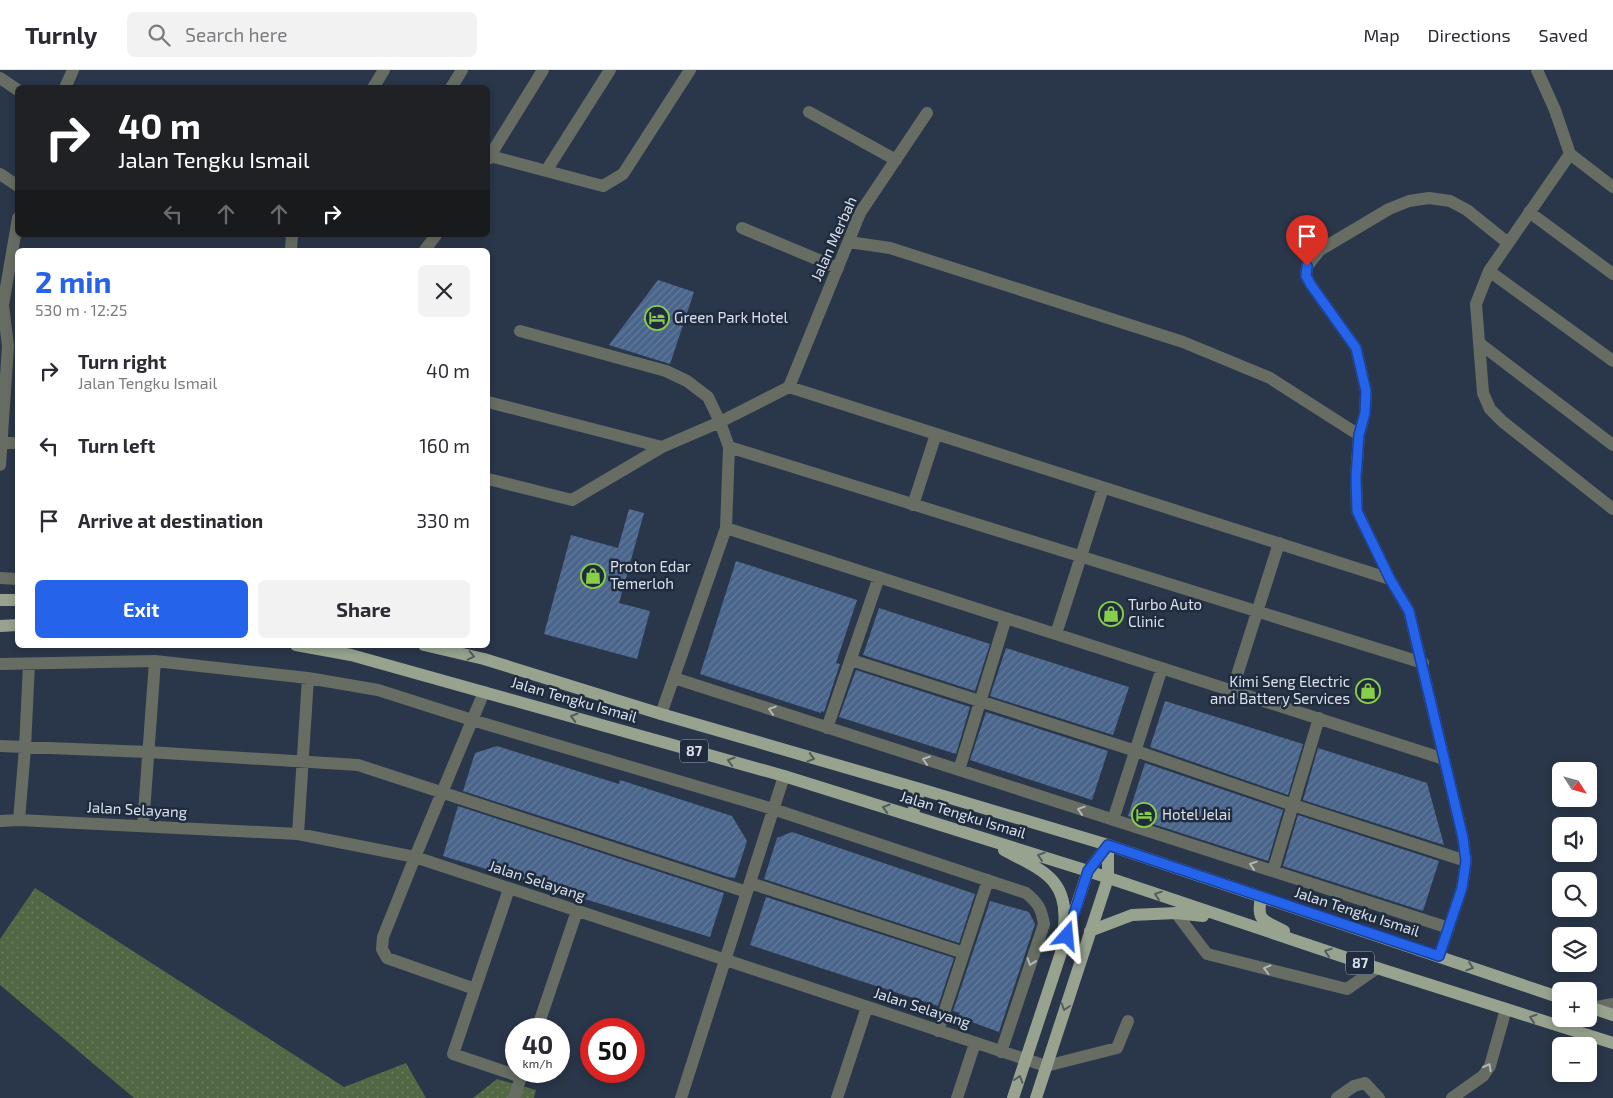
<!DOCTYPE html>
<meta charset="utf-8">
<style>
:root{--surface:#fff;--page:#f2f2f3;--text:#2b2b33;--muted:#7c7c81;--line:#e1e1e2;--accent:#2563eb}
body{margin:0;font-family:"Exo 2",sans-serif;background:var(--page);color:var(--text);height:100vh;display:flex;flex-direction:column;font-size:19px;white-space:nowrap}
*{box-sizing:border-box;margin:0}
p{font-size:16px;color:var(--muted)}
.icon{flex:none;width:28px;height:28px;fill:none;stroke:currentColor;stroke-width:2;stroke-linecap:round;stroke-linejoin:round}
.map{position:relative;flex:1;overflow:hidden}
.sheet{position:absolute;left:15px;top:178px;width:475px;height:400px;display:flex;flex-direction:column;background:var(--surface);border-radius:8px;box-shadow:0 2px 8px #0003}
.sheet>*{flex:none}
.hud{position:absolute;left:15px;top:15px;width:475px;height:152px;border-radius:8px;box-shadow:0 2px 8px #0003;background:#202124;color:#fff;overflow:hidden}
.needle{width:32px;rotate:126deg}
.fabs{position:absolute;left:1552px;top:692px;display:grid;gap:10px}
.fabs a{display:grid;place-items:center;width:45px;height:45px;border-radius:8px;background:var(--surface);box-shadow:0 2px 8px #0003;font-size:25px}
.speed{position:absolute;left:505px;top:948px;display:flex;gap:10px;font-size:25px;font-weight:700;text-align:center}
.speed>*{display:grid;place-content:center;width:65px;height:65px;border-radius:50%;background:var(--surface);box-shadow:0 2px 8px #0003;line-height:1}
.speed small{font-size:12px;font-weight:400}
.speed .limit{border:8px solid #d22;background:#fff;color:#111}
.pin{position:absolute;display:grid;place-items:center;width:42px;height:42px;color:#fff;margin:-51px -21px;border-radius:50% 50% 50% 0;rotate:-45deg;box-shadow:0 0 5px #0007}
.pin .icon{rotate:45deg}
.me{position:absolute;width:55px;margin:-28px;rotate:18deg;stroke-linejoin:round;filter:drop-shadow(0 0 4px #0008)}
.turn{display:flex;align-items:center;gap:18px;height:105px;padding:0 20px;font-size:22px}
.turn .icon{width:65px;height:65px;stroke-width:2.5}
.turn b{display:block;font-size:35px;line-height:42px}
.lanes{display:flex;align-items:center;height:48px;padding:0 20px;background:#0003;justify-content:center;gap:25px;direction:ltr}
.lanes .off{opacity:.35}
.round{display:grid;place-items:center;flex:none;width:52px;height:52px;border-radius:8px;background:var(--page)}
.headline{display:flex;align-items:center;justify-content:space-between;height:85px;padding:0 20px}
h1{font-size:30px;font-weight:700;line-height:38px;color:var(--accent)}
.cta{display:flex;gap:10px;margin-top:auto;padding:10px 20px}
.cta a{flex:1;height:58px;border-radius:8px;background:var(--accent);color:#fff;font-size:20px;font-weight:700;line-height:58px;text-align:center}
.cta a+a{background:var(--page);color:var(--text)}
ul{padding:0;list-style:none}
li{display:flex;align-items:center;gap:15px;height:75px;padding:0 20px}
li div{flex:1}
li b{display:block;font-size:19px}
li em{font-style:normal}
header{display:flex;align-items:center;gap:30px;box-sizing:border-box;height:70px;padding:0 25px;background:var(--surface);border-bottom:1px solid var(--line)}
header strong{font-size:24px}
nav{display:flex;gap:28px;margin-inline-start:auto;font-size:18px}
.search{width:350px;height:45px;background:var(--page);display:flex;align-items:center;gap:12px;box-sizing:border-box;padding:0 18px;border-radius:8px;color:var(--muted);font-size:19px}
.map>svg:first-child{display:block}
.grass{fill:url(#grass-dots)}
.building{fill:url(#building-hatch)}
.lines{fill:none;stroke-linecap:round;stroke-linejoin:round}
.minor{stroke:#676d63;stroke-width:12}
.major{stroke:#97a38f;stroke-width:12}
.oneway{stroke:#505c5e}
.oneway2{stroke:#b0b8bc}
.route-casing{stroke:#184099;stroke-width:12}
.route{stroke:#2563eb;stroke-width:9}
.labels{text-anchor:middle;stroke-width:5;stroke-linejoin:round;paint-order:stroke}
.shield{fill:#202c3e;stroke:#a1aab8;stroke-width:1}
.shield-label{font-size:14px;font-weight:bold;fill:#d8e0ec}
.street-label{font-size:15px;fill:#d8e0ec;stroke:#202c3e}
.poi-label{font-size:15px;fill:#d8e0ec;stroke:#202c3e;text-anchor:start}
</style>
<header>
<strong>Turnly</strong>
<div class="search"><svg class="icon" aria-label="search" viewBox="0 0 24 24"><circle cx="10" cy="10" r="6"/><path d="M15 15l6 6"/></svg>Search here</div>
<nav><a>Map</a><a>Directions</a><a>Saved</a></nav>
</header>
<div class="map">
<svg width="1613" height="1028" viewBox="0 0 1613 1028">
<defs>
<pattern id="grass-dots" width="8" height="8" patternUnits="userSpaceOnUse" patternTransform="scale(1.25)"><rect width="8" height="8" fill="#526743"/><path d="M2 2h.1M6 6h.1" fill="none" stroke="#6a7c5e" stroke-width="1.8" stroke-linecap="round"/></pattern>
<pattern id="building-hatch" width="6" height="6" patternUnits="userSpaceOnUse" patternTransform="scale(1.25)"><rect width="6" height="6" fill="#4a658b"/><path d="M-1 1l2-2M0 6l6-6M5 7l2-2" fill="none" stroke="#637b9c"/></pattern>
</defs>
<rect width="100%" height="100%" fill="#2a3649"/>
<path class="grass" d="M35 818 344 1017 406 993 426 1028H134L0 915V869Z
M497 1009 536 1020 534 1028H473Z"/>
<path class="building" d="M658 210 694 222 670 294 609 275Z
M629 439 644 443 619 533 650 541 637 589 544 564 571 465 618 478Z
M736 491 857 530 836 593 840 594 824 642 821 641V643L700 604Z
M879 538 990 574 975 621 863 585Z
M1006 578 1129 617 1113 665 990 626Z
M856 600 970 637 956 684 839 647Z
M1165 631 1303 674 1288 725 1150 677Z
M986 642 1108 681 1092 730 970 690Z
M497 676 619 714 620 710 732 746 747 771 735 808 728 807 463 721 475 683Z
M1318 678 1427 713 1444 775 1303 730Z
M1145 693 1283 740 1268 791 1128 746Z
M458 736 724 823 710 867 443 786Z
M1298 745 1439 791 1423 841 1283 796Z
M792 762 975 824 959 873 764 809 777 768Z
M766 827 954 888 938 936 750 875Z
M990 831 1029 842 1035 854 999 962 958 947 960 943 953 941Z"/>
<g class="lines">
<path class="minor" d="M1537 0 1555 40 1570 84 1613 117
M0 8 18 20
M65 18 73 0
M373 18 384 0
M451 18 462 0
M809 42 896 90
M1570 84 1489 201 1476 234 1483 323 1490 339 1503 352 1613 439
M490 86 603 116 623 104 690 0
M488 89 543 0
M546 101 610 0
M0 104 18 116
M1529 142 1613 204
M742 158 838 198
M849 172 890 178 1183 272 1270 308 1359 365
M291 180 292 165
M425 180 436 165
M1489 201 1613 291
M520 261 666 301 687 311 708 327 720 352 729 377 726 458 661 644
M1479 273 1613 375
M789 317 860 143 927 43
M488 332 662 377
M2 373H18
M729 377 1423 593
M0 395 8 276 3 235 18 148
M488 409 572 430 662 377 720 352 789 317 1390 509
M913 435 936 364
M726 458 1444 689
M0 508 18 509
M1056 564 1103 418
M851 590 1136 681 1293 735 1466 791
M0 594 155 591 308 608 378 620 472 650 773 739 1026 823C1039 834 1041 838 1044 854L1001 982
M674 608 1449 858
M1232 621 1279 473
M827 658 879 507
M0 676 148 682 358 695 747 822
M959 700 1006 548
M19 750 25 678 29 594
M1113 750 1162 598
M0 751 19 750 298 764 415 787 1046 996 1117 978 1128 951
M143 756 155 591
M298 764 308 608
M1273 801 1319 648
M750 813 964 883
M509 819 453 984 521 1007
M1176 843 1207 884 1347 919 1377 898
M1439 886 1462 818 1466 791 1463 768 1409 541 1390 509 1357 441 1356 407 1359 365 1365 343 1366 321 1356 278 1311 215 1306 206 1307 196 1320 180 1389 139 1409 131 1429 128 1450 131 1467 140 1508 173
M475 919 387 888 382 879 383 867 415 787 484 622
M1591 938 1613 934
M537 959 577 841
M938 961 988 810
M514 1028 523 1001
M681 1028 784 706
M837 1028 867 937
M957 1028 975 973
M1337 1028 1354 1016 1365 1013 1379 1028
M1452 1028 1483 1006 1490 996 1506 939"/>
<path class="major" d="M0 530H18
M0 556 18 555
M296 575 351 585 784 706 1088 801 1377 898 1613 973
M424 575 484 589 661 644 920 719 1108 775 1561 928
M912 746 920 719
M1004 780C1041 800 1069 808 1064 857
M1261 827C1256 852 1264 850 1284 861
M1090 861 1132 845 1176 843 1203 846
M1589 937 1613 945
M1013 1028 1088 801 1108 775
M1036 1028 1108 808V775"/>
</g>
<defs><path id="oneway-chevron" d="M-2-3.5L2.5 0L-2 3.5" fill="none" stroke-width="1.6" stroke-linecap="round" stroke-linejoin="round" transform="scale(1.25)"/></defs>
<g class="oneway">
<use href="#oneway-chevron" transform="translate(471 586) rotate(13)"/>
<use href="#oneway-chevron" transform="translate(574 647) rotate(-164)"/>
<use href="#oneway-chevron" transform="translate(811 688) rotate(16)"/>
<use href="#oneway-chevron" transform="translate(731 691) rotate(-164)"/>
<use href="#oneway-chevron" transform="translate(886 738) rotate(-163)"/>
<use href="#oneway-chevron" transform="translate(1041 786) rotate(-162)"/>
<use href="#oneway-chevron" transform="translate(1158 825) rotate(-161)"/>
<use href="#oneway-chevron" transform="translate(1328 882) rotate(-162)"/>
<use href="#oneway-chevron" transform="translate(1470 897) rotate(19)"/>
<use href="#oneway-chevron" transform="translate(1065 937) rotate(108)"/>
<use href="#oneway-chevron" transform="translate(1533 948) rotate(-162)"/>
<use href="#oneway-chevron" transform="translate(1019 1009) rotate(-72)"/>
</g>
<g class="oneway2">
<use href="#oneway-chevron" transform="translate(772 640) rotate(-162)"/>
<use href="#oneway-chevron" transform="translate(926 690) rotate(-162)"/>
<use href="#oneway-chevron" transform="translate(1081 740) rotate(-162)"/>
<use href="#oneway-chevron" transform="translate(1253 795) rotate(-162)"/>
<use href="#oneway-chevron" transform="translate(1031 892) rotate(109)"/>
<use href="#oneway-chevron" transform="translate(1267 899) rotate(-166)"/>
<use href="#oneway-chevron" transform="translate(1488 997) rotate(-62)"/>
</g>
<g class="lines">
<defs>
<path id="route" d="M1067 866 1088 801 1108 775 1439 886 1462 818 1466 791 1463 768 1409 541 1390 509 1357 441 1356 407 1359 365 1365 343 1366 321 1356 278 1311 215 1306 206 1307 196"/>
</defs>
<use href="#route" class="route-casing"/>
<use href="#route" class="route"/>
</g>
<defs>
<symbol id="hotel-ring" viewBox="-11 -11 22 22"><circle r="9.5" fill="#202c3e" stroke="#89ce48" stroke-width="1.5"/><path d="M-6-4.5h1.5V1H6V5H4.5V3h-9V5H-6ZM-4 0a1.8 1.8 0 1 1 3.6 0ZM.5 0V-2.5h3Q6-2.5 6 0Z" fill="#89ce48"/></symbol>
<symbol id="shop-ring" viewBox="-11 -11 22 22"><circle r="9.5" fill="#202c3e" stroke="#89ce48" stroke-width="1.5"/><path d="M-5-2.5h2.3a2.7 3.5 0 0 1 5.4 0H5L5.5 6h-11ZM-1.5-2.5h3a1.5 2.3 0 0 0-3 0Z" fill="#89ce48"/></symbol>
</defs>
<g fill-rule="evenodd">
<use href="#hotel-ring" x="643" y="234" width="28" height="28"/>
<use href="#shop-ring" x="579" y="492" width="28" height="28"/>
<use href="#shop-ring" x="1097" y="530" width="28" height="28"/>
<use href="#shop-ring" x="1354" y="607" width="28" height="28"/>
<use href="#hotel-ring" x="1130" y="731" width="28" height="28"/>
</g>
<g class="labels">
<g class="shield">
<rect x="680" y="669.5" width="28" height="23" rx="4"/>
<rect x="1346" y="881.5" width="28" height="23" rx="4"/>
</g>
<g class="shield-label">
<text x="694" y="686">87</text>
<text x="1360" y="898">87</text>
</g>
<g class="street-label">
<text transform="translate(834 169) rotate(-66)" y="5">Jalan Merbah</text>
<text transform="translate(574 630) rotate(16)" y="5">Jalan Tengku Ismail</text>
<text transform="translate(137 740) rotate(3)" y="5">Jalan Selayang</text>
<text transform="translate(963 745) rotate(17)" y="5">Jalan Tengku Ismail</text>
<text transform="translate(537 811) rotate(18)" y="5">Jalan Selayang</text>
<text transform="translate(1357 842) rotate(18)" y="5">Jalan Tengku Ismail</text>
<text transform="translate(922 938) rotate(18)" y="5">Jalan Selayang</text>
</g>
<g class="poi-label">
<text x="674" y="253">Green Park Hotel</text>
<text x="610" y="502">Proton Edar<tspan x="610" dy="17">Temerloh</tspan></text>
<text x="1128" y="540">Turbo Auto<tspan x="1128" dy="17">Clinic</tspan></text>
<text x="1350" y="617" text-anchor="end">Kimi Seng Electric<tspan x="1350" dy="17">and Battery Services</tspan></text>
<text x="1162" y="750">Hotel Jelai</text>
</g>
</g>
</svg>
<div class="fabs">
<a><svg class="needle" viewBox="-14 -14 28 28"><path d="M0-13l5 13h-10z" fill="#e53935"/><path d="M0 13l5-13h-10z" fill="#7c7c81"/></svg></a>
<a><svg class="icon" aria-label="sound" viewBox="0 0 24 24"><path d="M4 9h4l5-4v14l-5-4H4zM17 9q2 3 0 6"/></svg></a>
<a><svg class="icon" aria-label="search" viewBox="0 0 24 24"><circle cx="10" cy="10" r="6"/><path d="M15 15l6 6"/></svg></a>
<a><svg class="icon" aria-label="layers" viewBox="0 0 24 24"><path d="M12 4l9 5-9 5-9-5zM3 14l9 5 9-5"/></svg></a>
<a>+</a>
<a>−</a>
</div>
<div class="speed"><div>40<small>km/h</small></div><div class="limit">50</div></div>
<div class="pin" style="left:1307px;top:196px;background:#d93025"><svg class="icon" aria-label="arrive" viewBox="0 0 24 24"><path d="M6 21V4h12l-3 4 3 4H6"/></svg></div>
<svg class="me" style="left:1067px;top:866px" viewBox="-20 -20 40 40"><path d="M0-17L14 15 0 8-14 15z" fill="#2563eb" stroke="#fff" stroke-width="4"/></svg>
<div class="hud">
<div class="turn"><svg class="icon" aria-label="right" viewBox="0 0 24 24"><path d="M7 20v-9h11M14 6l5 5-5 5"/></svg><div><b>40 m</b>Jalan Tengku Ismail</div></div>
<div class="lanes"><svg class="icon off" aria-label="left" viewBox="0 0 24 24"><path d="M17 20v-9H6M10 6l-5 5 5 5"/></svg><svg class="icon off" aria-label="ahead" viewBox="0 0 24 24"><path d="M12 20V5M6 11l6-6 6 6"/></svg><svg class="icon off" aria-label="ahead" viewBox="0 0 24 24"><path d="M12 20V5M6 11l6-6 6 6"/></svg><svg class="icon" aria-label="right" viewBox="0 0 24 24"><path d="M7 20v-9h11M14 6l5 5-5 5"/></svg></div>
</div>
<section class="sheet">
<div class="headline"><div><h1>2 min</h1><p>530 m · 12:25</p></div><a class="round"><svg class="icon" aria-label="close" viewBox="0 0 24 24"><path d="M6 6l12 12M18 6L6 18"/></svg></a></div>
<ul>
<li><svg class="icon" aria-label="right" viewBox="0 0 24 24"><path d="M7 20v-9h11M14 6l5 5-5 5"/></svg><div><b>Turn right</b><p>Jalan Tengku Ismail</p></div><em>40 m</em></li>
<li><svg class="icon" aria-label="left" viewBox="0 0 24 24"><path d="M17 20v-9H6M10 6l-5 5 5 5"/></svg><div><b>Turn left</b></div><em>160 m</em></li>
<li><svg class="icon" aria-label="arrive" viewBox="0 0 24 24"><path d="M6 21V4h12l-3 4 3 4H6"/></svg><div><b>Arrive at destination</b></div><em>330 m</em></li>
</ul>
<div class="cta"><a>Exit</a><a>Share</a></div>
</section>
</div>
